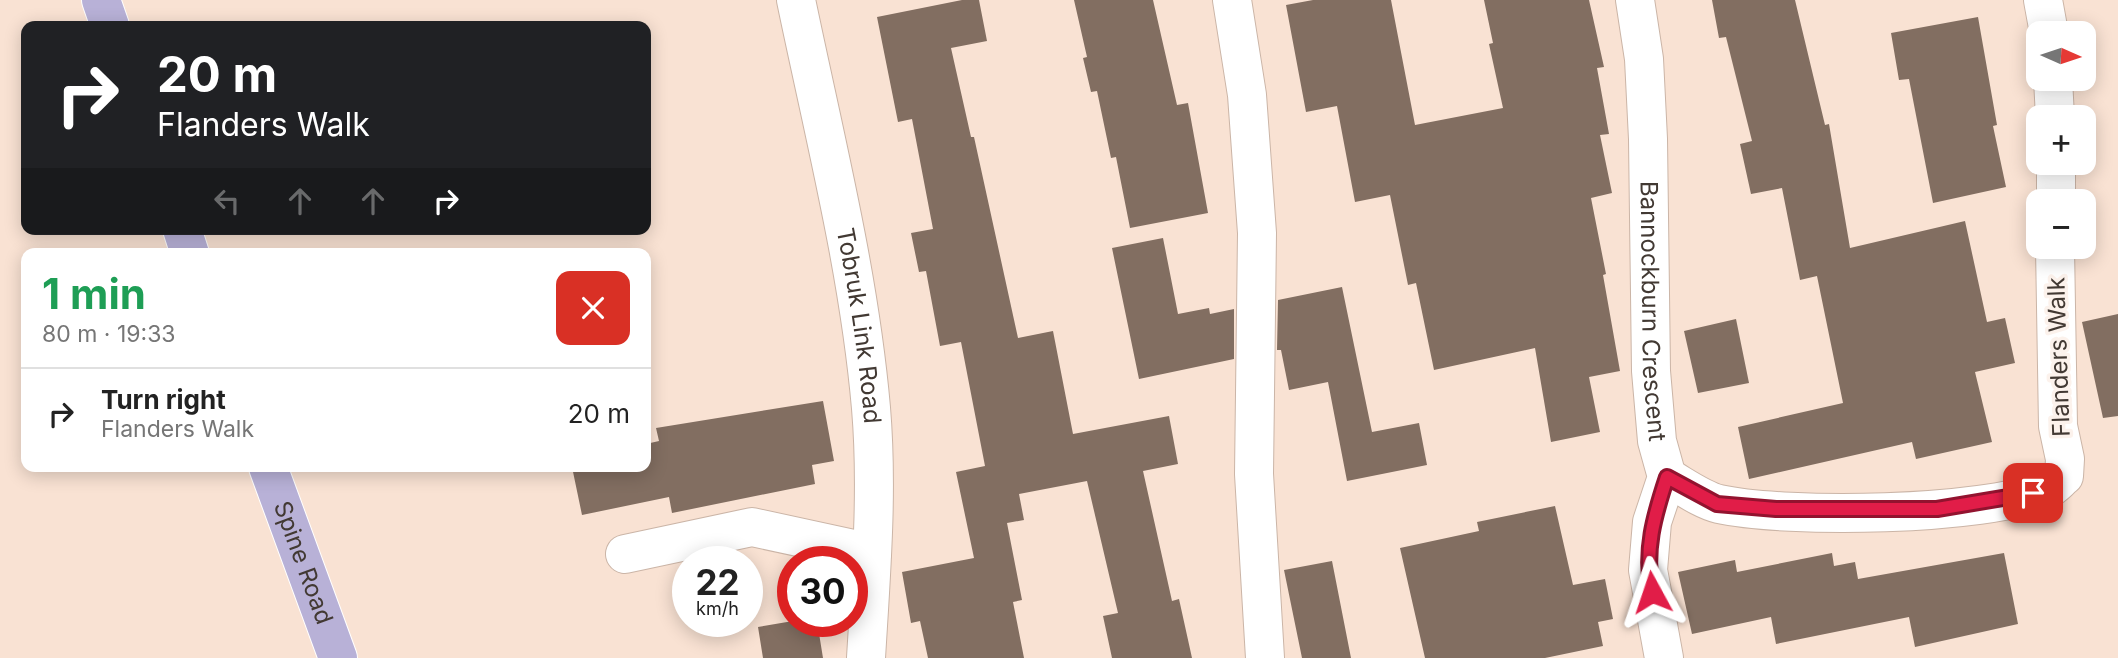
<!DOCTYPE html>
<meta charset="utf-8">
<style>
:root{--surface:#fff;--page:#f6f6f6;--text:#222;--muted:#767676;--line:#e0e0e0}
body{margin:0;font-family:Inter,sans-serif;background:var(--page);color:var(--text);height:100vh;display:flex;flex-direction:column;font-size:26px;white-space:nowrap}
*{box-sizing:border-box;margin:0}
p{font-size:23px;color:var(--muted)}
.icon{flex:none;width:38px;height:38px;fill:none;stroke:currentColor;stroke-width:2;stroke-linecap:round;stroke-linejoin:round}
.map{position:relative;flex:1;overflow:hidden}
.panel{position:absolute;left:21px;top:248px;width:630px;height:224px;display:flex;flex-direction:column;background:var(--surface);border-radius:14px;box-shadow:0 4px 18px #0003}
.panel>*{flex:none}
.guide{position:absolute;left:21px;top:21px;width:630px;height:214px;border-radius:14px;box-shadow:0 4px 18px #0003;background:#202124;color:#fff;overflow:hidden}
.needle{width:46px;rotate:93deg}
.buttons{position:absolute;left:2026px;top:21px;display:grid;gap:14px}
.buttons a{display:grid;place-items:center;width:70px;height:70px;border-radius:14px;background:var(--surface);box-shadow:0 4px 18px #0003;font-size:35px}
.speed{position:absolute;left:672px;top:546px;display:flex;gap:14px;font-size:35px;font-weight:700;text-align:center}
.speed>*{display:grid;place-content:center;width:91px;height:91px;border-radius:50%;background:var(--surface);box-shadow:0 4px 18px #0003;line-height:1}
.speed small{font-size:18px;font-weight:400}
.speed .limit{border:10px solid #d22;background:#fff;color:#111}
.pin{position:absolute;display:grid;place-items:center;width:60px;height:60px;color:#fff;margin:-30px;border-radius:14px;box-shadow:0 4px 10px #0006}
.me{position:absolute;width:77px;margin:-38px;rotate:355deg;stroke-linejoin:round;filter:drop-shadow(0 0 5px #0008)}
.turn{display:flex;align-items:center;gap:24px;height:147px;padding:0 21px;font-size:32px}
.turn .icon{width:91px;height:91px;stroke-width:2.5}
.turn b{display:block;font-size:49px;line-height:60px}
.lanes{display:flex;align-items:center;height:66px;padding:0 21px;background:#0003;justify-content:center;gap:35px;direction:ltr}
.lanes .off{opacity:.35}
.round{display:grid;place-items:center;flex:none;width:74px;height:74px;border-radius:14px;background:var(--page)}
.headline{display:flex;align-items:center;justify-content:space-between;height:119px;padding:0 21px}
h1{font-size:42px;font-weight:700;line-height:52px;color:#1e9e55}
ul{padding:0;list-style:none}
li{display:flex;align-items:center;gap:21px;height:91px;padding:0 21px;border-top:2px solid var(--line)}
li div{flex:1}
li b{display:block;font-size:26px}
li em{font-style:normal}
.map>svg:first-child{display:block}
.building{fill:#826e61}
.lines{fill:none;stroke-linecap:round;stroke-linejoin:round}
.minor-casing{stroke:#cbb5a7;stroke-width:40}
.major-casing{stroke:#fff;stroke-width:40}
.minor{stroke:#fff;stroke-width:38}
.major{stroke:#b8b1d7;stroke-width:38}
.route-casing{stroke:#92132f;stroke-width:18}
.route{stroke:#e11d48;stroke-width:12}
.labels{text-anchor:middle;stroke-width:7;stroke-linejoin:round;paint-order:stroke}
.street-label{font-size:24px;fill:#423933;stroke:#fcf2ec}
</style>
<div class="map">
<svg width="2118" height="658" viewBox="0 0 2118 658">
<rect width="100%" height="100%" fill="#f9e2d3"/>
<path class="building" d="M962 0H979L987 41 951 48 971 137H974L1018 338 1053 331 1073 434 1169 416 1178 464 1143 471 1172 601 1179 599 1192 658H1112L1103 616 1118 613 1087 481 1019 494 1024 520 1007 523 1022 600 1013 602 1024 658H928L920 621 911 623 902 572 974 558 956 472 985 466 961 342 940 346 926 271 919 272 911 233 933 229 912 119 898 122 877 17Z
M1074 0H1153L1177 105 1188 103 1208 213 1130 228 1116 157 1111 158 1097 91 1091 92 1083 58 1087 57Z
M1313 0H1391L1415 125 1503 108 1489 44 1493 43 1484 0H1589L1604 67 1597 68 1609 134 1600 135 1612 193 1591 198 1606 274 1603 275 1620 371 1589 377 1600 432 1551 442 1535 348 1434 370 1416 283 1408 285 1390 195 1355 202 1337 106 1306 112 1286 5Z
M1712 0H1795L1825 125 1829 124 1850 248 1965 221 1987 322 2005 318 2015 363 1975 372 1992 442 1916 459 1912 442 1749 479 1738 427 1843 403 1817 276 1800 280 1782 188 1751 194 1740 144 1752 141 1726 37 1719 38Z
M1978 17 1997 125 1993 126 2006 187 1933 203 1909 79 1899 80 1891 33Z
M1163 238 1178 314 1209 308 1210 314 1234 309V359L1139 379 1112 248Z
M1342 287 1372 432 1419 423 1427 465 1347 481 1328 382 1289 390 1281 350H1277L1278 300Z
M2118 314V416L2103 418 2082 322Z
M1736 319 1749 383 1698 393 1684 331Z
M823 401 834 461 812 465 815 484 672 513 669 497 582 515 572 467H646V444L659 441 656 428Z
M1555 506 1573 585 1605 579 1613 619 1598 622 1603 646 1545 658H1425L1400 548 1479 531 1477 522Z
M1832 553 1834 566 1855 562 1858 579 2004 553 2018 624 1915 647 1909 617 1776 644 1771 617 1692 634 1678 572 1735 560 1737 572Z
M1332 561 1351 658H1302L1284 570Z
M793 621H817L823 658H763L758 627Z"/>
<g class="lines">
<defs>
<g id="minor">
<path id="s1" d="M796 0C824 135 859 271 871 408 878 491 871 575 866 658"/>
<path d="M1232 0 1247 95 1257 233 1254 474 1265 658"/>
<path id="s2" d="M1635 0 1644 59 1648 139 1651 371 1657 441 1667 477 1652 522 1648 570 1664 658"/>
<path d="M2043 0 2049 33"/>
<path d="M2053 79 2055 117"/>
<path d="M2056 163V201"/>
<path d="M1667 477C1683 486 1702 500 1719 504 1788 519 1984 516 2048 489 2054 486 2059 480 2064 476L2065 459 2058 426 2055 247"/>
<path d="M625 554 752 527 872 553"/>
</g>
<g id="major">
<path d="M101 0 110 26"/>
<path d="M182 229 190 254"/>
<path id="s3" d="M268 467 338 658"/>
</g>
</defs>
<use href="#minor" class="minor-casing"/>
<use href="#major" class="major-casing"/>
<use href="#minor" class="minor"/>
<use href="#major" class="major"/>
</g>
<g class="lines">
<defs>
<path id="route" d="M1652 592C1644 551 1654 516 1667 477L1717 504 1776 509H1937L2033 493"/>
</defs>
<use href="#route" class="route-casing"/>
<use href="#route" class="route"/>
</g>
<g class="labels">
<g class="street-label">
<text dy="8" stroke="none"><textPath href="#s2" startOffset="312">Bannockburn Crescent</textPath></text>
<text dy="8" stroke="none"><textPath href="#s1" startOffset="332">Tobruk Link Road</textPath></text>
<text transform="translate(2059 357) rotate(-92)" y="8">Flanders Walk</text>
<text dy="8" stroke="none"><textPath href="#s3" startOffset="102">Spine Road</textPath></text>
</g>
</g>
</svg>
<div class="buttons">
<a><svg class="needle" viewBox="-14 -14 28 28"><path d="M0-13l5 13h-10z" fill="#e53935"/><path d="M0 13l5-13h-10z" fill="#767676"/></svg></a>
<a>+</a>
<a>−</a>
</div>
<div class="speed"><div>22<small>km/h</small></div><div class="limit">30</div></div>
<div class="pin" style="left:2033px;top:493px;background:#d93025"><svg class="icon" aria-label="arrive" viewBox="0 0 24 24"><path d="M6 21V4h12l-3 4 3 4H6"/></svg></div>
<svg class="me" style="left:1652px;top:592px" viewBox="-20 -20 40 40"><path d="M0-17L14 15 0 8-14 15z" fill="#e11d48" stroke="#fff" stroke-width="4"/></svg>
<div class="guide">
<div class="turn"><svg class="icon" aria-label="right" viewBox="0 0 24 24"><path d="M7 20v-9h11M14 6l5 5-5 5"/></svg><div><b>20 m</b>Flanders Walk</div></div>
<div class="lanes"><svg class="icon off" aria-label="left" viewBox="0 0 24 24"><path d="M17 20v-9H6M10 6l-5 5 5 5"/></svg><svg class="icon off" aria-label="ahead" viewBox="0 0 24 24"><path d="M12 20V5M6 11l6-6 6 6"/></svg><svg class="icon off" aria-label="ahead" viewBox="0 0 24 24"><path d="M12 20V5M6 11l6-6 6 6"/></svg><svg class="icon" aria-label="right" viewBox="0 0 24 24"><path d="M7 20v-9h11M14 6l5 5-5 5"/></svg></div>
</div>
<section class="panel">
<div class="headline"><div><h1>1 min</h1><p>80 m · 19:33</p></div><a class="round" style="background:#d93025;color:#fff"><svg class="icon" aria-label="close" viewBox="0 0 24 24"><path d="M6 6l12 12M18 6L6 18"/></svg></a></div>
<ul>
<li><svg class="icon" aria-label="right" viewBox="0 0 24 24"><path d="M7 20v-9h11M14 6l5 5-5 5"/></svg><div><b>Turn right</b><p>Flanders Walk</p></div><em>20 m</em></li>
</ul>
</section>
</div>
